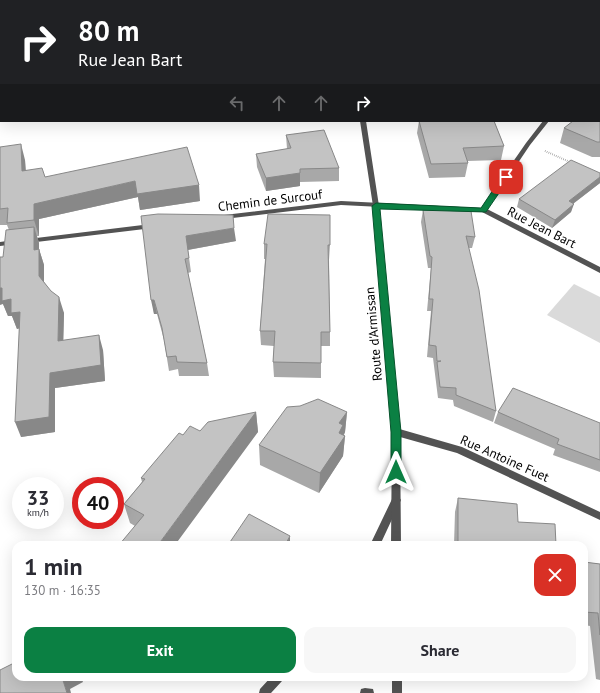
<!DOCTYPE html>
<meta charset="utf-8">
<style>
:root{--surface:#fff;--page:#f7f7f7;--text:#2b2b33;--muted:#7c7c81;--accent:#0b8043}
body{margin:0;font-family:"PT Sans",sans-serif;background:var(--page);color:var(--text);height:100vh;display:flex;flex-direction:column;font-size:15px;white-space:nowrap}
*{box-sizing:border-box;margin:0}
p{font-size:13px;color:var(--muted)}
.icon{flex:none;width:22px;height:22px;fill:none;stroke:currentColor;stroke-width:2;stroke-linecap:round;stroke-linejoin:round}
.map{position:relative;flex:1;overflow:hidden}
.panel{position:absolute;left:12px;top:541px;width:576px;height:140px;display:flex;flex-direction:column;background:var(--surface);border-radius:12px;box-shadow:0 4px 16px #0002}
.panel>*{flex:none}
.guide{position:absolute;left:0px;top:0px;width:600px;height:122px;box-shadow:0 4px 16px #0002;background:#202124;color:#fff;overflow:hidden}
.speed{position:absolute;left:12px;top:477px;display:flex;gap:8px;font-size:20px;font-weight:700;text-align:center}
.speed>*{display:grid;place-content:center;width:52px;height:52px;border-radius:50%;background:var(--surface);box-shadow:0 4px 16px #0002;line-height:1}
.speed small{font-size:10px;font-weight:400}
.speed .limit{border:6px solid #d22;background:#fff;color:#111}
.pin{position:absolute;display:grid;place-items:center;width:34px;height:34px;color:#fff;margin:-17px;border-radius:8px;box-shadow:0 2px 6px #0006}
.me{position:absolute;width:44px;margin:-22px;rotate:0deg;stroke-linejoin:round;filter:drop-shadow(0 0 3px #0008)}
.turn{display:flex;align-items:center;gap:14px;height:84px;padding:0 12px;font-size:18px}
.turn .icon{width:52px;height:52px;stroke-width:2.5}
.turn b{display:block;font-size:28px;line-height:34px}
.lanes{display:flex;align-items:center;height:38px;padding:0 12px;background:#0003;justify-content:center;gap:20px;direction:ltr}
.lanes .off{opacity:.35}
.round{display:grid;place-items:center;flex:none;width:42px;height:42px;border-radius:12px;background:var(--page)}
.headline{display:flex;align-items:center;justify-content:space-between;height:68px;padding:0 12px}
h1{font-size:24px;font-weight:700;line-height:30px}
.button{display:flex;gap:8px;margin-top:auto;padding:8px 12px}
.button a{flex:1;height:46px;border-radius:12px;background:var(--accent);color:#fff;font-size:16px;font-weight:700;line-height:46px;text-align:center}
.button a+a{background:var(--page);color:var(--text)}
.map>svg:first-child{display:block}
.green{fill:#dadada}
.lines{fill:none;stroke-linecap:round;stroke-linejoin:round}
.path{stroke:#757575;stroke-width:2;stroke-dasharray:0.5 1.5;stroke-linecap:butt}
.minor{fill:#535353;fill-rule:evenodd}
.tertiary{fill:#535353;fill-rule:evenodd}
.wall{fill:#a8a8a8}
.shaded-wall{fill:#888}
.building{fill:#c3c3c3;stroke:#888}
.route{fill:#0b8043;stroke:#07532c}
.labels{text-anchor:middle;stroke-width:3;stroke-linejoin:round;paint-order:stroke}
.street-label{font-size:13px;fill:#000;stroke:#fff}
</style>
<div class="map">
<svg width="600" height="693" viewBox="0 0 600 693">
<rect width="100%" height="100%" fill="#fff"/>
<path class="green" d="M574 284 600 297V343L547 315Z"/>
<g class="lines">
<path class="path" d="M545 151 572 163"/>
<path class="minor" d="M600 55V59L599 60V56Z
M599 81H600V85H599Z
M543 121H549L530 145 487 209 600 267V273L482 212 341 205 224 219 221 217 224 215 341 201 481 208 526 143Z
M151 224H153L154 226 153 228 28 243 24 241 28 239Z
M14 240 18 242 17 244 0 246V242Z
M396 428 462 447 600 512V520L457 453 393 435 392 432 393 429Z
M396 496 399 497 401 500 380 545H370L393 497Z
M271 677H283L282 681 271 693H259L260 689Z
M365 688 373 689 374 693H360L361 689Z"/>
<path class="tertiary" d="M340 0H346L347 1H341Z
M360 121H366L379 206 400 432 401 545H391L392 432 373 206Z
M392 677H402V693H392Z"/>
</g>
<path class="wall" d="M600 107V157H592L560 143 564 128Z
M419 121H494L504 146 501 160 467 161 468 163 465 177 429 178 417 133Z
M286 135 339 168V181L300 182V186L266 191 257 167 256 154 287 149Z
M0 147 25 160 26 170 45 177 200 201 140 210 138 197 39 219V236H37L39 243V249L44 265V282L64 313 63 340 103 350 105 381 55 388V432L21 437 19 328 17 329 12 316H8L3 304V257L9 230 7 225H0Z
M600 173V183L573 204 571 212 552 228 517 207 519 199Z
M423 210 475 237 472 248H468L496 411 493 422 454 406 453 400 438 398 433 358 427 357 431 311H427L431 268H428L421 222Z
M141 216 236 241 188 250 191 272 188 273 207 363 209 376H179L178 369 169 371 164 340 157 314H154Z
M264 244 330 245 329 260 330 332V346H321V378L274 377 273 362 274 346 261 345 260 331 265 259H264Z
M256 412 258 432 135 526 130 523 124 504 142 482 141 478 183 435 200 431Z
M347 412 345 432 344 435 345 436 343 456 319 493 260 465 259 445Z
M498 412 600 423V472L553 455 555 449 494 423Z
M458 498 518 522 556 545H454L455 512Z
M584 562 600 564V680L596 679 590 626 584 625Z"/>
<path class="shaded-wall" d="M15 0H47L45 1H13Z
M579 0H585L584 1H578Z
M1 8V28H0V9Z
M21 144 25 160 26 186 22 171Z
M300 173V186L266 191V178Z
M600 177V183L566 209 569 201Z
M135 181 199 185 200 201 140 210 138 197 39 219V236L34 220V204Z
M574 204 571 212 552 228 555 220Z
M34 227 39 243V249L44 265V292L39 276 34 250Z
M234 228 236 241 187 250 186 236Z
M0 288H2L11 299 20 312 25 327 17 329 12 316H8L3 304 0 305Z
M59 297 64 313 63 356 58 341Z
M151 300H154L157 314H154Z
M99 335 103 350 105 381 55 388V432L21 437 15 422 50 373Z
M256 412 258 432 175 545H158Z
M347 412 345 432 343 436H345L343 456 319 493 320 473 339 423Z
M290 536V545H285Z
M62 677H81L83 682 70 689 71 693H67Z"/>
<path class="building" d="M0 0H15L13 1H1V8L0 9Z
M389 0H420V1H390Z
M540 0H579L578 1H539Z
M599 107H600V142H597L564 128 573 121H599Z
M419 121H494L504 146 463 148 468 163 431 164Z
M324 130 339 168 300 169V173L266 178 256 154 291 148 286 135Z
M21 144 22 171 42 168 45 177 187 147 199 185 137 194 135 181 34 204V220L7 223 8 208 0 209V147Z
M571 160 600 173V177L569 201 574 204 555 220 519 199Z
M423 210 471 211 475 237 466 236 479 290 496 411 456 395V388L440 387 437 362 441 361H437L436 346 429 345 433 299H429L432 257 430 256Z
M158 214 233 215 234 228 186 236 189 258 185 259 207 363 177 362 176 356 167 357 162 328 154 300H151L141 216Z
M268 214 330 215V245H328L330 332H321V363L273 362 275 331H260L267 244H264Z
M34 227V250L39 249V276L51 291 59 297 58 341 99 335 101 365 50 373 49 417 15 422 20 312 11 313V299L2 301V288H0V257H3L6 230Z
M513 388 600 423V460L557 444 559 439 498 412Z
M318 399 347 412 339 423 343 425 339 433 345 436 320 473 259 445 287 407 300 406Z
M256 412 158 545H119L144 515 124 504 145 479 141 478 179 433 183 435 190 426 200 431 208 422Z
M458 498 517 504 518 522 555 524 556 545H458Z
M249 514 290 536 285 545H228Z
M584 562 600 564V635L598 613 584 612Z
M16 662V677H62L67 693H0V670Z"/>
<path class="route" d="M503 175H508L510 177 486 212 380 209 401 432V472L400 476 396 477 392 476 391 472V432L372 206 376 203 481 208Z"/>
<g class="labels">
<g class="street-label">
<text transform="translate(270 200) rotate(-7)" y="5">Chemin de Surcouf</text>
<text transform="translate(542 227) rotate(27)" y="5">Rue Jean Bart</text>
<text transform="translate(373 334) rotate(-95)" y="5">Route d'Armissan</text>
<text transform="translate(505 458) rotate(24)" y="5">Rue Antoine Fuet</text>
</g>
</g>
</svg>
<div class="speed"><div>33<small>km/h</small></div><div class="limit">40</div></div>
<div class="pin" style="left:506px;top:177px;background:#d93025"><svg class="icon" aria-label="arrive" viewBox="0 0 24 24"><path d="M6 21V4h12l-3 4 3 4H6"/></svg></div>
<svg class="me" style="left:396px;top:472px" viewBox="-20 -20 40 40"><path d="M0-17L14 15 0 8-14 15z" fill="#0b8043" stroke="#fff" stroke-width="4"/></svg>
<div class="guide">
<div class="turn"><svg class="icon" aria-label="right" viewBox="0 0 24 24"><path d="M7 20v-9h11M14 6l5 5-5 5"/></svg><div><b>80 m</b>Rue Jean Bart</div></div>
<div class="lanes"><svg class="icon off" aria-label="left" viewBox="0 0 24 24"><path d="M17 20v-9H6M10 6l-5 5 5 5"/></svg><svg class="icon off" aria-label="ahead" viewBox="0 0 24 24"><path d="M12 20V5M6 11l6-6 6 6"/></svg><svg class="icon off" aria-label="ahead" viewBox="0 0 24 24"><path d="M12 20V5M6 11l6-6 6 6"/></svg><svg class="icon" aria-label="right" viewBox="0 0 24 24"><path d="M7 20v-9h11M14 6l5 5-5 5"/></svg></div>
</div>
<section class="panel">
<div class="headline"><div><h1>1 min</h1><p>130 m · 16:35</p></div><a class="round" style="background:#d93025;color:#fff"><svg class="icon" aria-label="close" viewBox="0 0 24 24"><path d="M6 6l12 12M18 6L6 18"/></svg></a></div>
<div class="button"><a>Exit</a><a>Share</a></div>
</section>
</div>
